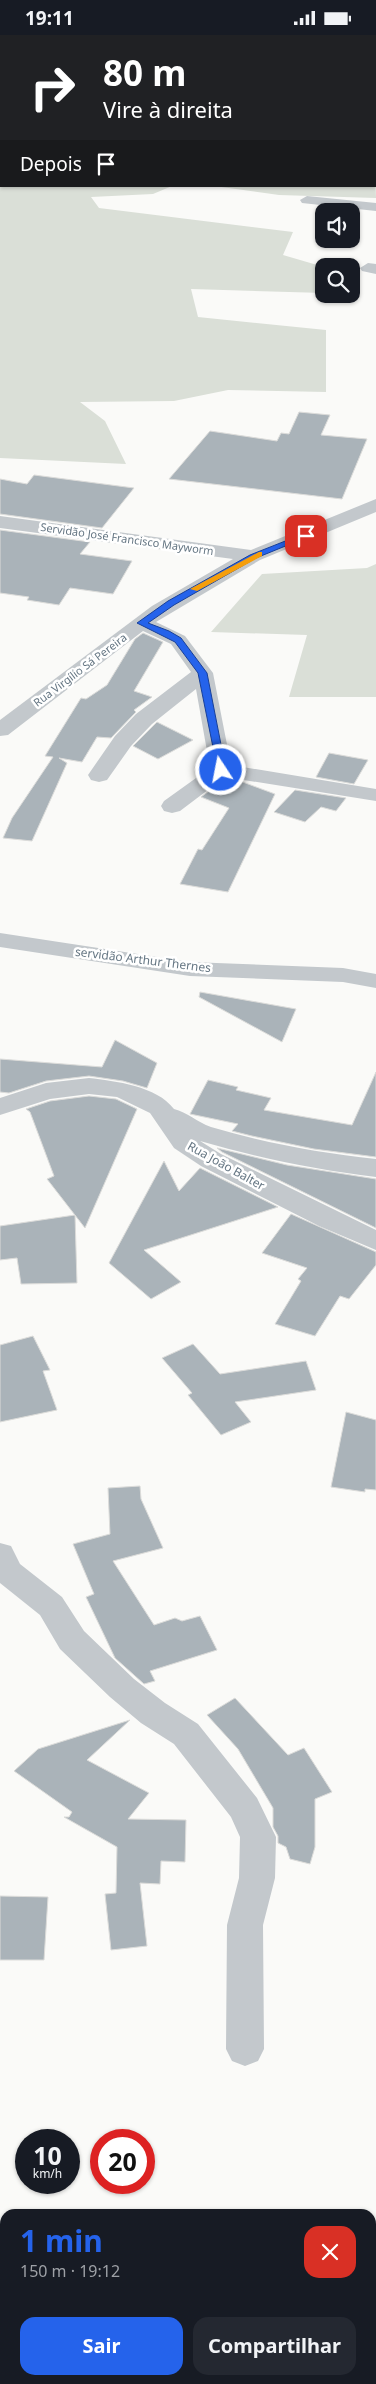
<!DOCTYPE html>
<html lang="pt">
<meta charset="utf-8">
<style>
:root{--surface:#171b24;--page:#242831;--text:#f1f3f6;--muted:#9ea1a6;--accent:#2563eb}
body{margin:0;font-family:"Noto Sans",sans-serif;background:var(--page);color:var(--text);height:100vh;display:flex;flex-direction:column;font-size:19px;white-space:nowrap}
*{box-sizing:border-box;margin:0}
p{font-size:16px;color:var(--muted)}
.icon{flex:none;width:28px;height:28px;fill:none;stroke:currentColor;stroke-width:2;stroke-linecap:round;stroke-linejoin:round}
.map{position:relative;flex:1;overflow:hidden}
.side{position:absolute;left:0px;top:2174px;width:376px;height:176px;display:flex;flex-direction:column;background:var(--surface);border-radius:15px 15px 0 0;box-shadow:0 1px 4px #0004}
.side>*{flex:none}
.guide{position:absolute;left:0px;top:0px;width:376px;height:152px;box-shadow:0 1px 4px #0004;background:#202124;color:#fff;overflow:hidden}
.tools{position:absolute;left:315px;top:168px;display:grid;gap:10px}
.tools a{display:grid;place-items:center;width:45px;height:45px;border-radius:10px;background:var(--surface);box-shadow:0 1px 4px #0004;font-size:25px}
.speed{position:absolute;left:15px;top:2094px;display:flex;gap:10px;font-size:25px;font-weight:700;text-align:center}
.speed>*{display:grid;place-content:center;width:65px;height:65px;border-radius:50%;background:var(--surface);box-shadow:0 1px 4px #0004;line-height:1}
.speed small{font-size:12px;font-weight:400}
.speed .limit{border:8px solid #d22;background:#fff;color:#111}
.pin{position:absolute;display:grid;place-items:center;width:42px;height:42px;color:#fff;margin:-21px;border-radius:10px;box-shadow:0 2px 8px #0006}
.me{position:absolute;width:55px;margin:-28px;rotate:349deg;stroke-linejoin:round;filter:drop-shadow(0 0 4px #0008)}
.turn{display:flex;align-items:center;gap:18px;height:105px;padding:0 20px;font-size:22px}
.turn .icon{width:65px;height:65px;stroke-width:2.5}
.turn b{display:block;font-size:35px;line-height:42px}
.then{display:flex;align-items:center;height:48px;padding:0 20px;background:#0003;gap:10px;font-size:19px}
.round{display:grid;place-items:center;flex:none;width:52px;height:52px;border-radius:15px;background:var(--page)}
.summary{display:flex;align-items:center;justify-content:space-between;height:85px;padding:0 20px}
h1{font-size:30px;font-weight:700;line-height:38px;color:var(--accent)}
.primary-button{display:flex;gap:10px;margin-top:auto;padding:10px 20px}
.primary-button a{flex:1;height:58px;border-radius:15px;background:var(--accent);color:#fff;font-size:20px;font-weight:700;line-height:58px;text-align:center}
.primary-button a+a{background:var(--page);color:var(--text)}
.status{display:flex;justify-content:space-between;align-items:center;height:35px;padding:0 25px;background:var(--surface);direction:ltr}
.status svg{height:14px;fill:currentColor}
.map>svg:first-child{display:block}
.green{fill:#dadfd7}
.building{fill:#aab3b9;stroke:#dcdcda}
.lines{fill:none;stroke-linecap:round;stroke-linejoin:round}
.minor{fill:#c3c8cc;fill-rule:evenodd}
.route{fill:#2563eb;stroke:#184099}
.slow{fill:#f59e0b}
.labels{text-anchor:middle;stroke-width:5;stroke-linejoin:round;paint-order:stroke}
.far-street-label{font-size:11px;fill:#657683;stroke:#fff}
.street-label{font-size:12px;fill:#657683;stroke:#fff}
</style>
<div class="status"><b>19:11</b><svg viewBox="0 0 49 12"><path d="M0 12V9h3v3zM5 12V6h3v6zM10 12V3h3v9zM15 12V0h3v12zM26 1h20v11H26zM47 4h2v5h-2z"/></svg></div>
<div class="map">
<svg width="376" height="2349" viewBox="0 0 376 2349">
<rect width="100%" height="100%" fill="#fafaf8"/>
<path class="green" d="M0 0H181L1 1V151H172L153 159 91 162 99 173 293 197 283 220 324 232V258L191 254 198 282 326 295V357L228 355 174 366 80 367 105 386 126 429 0 423Z
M375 132 376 163 279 160 214 151H375Z
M376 529V662H289L307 600 211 597 262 539 367 533Z"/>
<path class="building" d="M299 377 330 380 321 400 367 404 342 464 169 444 210 396 277 406 281 398 289 399Z
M34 440 134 453 102 493 0 479V444L27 449Z
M0 495 90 507 80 519 132 526 113 559 70 553 59 570 27 565 29 562 0 558Z
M143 598 163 607 134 656 152 662 134 675 136 677 111 703 97 702 82 727 59 723 67 728 32 806 3 803 12 783 53 722 45 721 81 663 86 664 107 650 135 604Z
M157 687 193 705 158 724 133 711Z
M329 718 368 725 354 749 316 742Z
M225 744 240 746 275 759 228 857 180 849 198 814 202 815 229 773 201 762Z
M295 755 346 763 336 776 321 772 305 787 274 777Z
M200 957 296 974 282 1007 199 962Z
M115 1005 157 1028 147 1053 123 1046 89 1041 46 1046 9 1058 0 1057V1024L102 1032Z
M376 1037V1122L314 1114 252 1101 232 1096 238 1089 190 1079 208 1045 238 1052 236 1055 271 1063 264 1075 352 1090Z
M89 1061 116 1064 137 1074 85 1193 47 1144 54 1141 30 1077 26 1074 50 1066Z
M217 1113 287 1130 376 1144V1193L222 1117Z
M164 1126 179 1156 200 1133 278 1172 144 1215 181 1247 151 1264 109 1228Z
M291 1179 376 1217V1230L349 1264 340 1261 315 1301 275 1289 301 1246 298 1244 307 1233 262 1218Z
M75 1180 77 1248 21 1249 17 1223 0 1225V1191Z
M33 1301 50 1335 43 1336 57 1375 0 1387V1310Z
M193 1309 220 1339 306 1326 316 1355 235 1367 251 1387 221 1400 188 1360 192 1358 162 1323Z
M346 1377 376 1385V1455L365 1454V1457L331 1452Z
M140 1451 141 1464 163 1513 113 1526 154 1590 175 1583 182 1586 200 1581 217 1615 150 1636 155 1646 144 1649 115 1623 86 1562 94 1559 73 1509 110 1499 108 1453Z
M235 1663 288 1720 304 1713 332 1757 315 1764V1812L310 1829 290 1824 286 1812 278 1808V1801L273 1792V1773L238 1714 207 1680Z
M130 1685 87 1725 149 1758 128 1784 186 1785 185 1827 161 1826 160 1849 140 1848 147 1911 111 1915 105 1859 116 1858 117 1812 64 1782H69L72 1777 14 1736 38 1714Z
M0 1861 48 1862 44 1925H0Z"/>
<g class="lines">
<path class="minor" d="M375 15H376V23H375Z
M375 48H376V56H375Z
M307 161 376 168V176L302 168 300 165Z
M368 228 376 229V239L362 236 360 233Z
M376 464V477L260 525 156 587 185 601 213 638 231 730 376 754V766L225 742 180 776 172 778 164 776 161 771 164 766 210 733 196 654 152 689 131 711 107 745 99 747 91 745 88 740 115 701 136 679 191 637 171 609 143 596 8 700 0 701V685L152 571 233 524 0 493V481L251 515Z
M0 898 190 927 343 933 376 939V953L343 947 190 941 0 912Z
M89 1043C115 1046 157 1051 174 1074 187 1077 197 1087 211 1092 265 1108 320 1118 376 1124V1142C316 1135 258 1123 200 1106L221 1119 376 1195V1215L319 1191 201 1131 174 1113 150 1078 117 1062 89 1059 50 1064 0 1080V1063L46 1048Z
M0 1508 11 1511 20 1529 62 1562 84 1596 134 1644 165 1668 198 1689 257 1763 276 1802 275 1843 263 1890 264 2014 258 2026 245 2031 232 2026 226 2014 227 1890 239 1843 240 1802 231 1782 174 1709 141 1688 110 1662 60 1614 40 1580 0 1548Z"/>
</g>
<path class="route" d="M303 499 310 501 256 523 174 570 148 588 169 596 181 603 207 638 226 735 218 737 198 638 175 607 137 588 168 566 250 520Z"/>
<path class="slow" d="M259 517H262V521L197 556 190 554Z"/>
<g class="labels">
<g class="far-street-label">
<text transform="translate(127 504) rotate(8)" y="4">Servidão José Francisco Mayworm</text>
<text transform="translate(80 635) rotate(-37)" y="4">Rua Virgílio Sá Pereira</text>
</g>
<g class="street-label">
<text transform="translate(143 925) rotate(7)" y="4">servidão Arthur Thernes</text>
<text transform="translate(226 1131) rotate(29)" y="4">Rua João Balter</text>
</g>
</g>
</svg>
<div class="tools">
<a><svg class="icon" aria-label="sound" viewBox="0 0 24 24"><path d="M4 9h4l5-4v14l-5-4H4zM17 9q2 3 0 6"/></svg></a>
<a><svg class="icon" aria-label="search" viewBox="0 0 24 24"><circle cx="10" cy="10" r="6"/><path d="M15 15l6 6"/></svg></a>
</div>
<div class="speed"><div>10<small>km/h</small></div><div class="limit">20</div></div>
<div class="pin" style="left:306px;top:501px;background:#d93025"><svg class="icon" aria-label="arrive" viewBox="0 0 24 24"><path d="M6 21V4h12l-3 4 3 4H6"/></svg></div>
<svg class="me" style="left:221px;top:735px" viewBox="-20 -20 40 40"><circle r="17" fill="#2563eb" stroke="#fff" stroke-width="3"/><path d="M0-11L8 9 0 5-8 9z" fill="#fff"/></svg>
<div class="guide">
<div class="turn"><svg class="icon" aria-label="right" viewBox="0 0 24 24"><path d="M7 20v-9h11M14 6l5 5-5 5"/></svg><div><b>80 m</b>Vire à direita</div></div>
<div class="then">Depois<svg class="icon" aria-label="arrive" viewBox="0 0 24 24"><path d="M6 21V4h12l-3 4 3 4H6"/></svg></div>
</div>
<section class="side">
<div class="summary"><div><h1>1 min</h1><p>150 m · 19:12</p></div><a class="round" style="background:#d93025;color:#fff"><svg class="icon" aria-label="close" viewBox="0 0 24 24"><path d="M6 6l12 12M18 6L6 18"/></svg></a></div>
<div class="primary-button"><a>Sair</a><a>Compartilhar</a></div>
</section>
</div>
